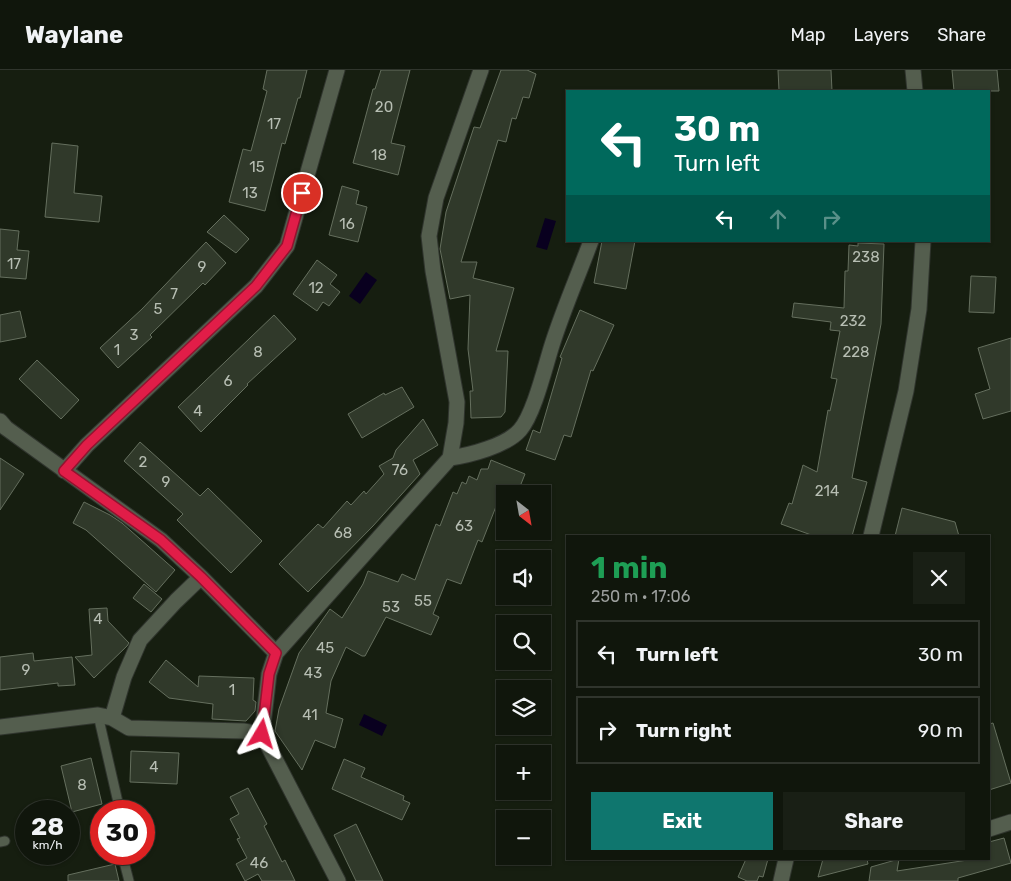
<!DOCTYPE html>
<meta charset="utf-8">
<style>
:root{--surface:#10160c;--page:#191f15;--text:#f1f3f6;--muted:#9c9f9d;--line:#30352d;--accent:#0f766e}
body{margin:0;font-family:Rubik,sans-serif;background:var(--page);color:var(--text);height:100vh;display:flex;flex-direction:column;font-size:19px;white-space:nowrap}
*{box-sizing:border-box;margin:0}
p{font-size:16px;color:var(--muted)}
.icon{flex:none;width:28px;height:28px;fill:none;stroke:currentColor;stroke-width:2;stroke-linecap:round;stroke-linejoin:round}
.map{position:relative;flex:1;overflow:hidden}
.sheet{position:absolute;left:566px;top:465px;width:424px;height:325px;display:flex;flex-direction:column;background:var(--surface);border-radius:0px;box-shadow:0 1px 4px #0004,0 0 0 1px var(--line)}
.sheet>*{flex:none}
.hud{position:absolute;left:566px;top:20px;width:424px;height:152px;border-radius:0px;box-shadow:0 1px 4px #0004,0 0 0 1px var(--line);background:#00695c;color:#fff;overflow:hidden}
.needle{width:32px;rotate:149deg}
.tools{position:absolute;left:496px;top:415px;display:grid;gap:10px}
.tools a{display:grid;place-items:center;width:55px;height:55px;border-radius:0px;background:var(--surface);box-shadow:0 1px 4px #0004,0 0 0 1px var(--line);font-size:25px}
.speed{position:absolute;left:15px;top:730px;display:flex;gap:10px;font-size:25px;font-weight:700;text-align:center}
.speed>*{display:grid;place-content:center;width:65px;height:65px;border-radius:50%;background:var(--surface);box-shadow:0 1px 4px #0004,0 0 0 1px var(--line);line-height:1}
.speed small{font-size:12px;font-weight:400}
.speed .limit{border:8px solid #d22;background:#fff;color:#111}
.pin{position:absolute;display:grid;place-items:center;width:42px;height:42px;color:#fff;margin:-21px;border:2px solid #fff;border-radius:50%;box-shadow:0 1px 5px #0007}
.me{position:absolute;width:55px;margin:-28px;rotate:7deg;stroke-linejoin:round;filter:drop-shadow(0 0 4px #0008)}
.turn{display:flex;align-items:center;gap:18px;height:105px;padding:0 25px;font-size:22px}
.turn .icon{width:65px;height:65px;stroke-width:2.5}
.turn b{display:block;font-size:35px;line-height:42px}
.lanes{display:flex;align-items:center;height:48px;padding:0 25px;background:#0003;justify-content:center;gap:25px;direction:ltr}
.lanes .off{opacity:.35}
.round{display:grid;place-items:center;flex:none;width:52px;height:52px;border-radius:0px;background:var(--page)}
.summary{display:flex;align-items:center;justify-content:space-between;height:85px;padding:0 25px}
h1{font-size:30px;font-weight:700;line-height:38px;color:#1e9e55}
.button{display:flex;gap:10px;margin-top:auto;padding:10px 25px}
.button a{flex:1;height:58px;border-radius:0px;background:var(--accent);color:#fff;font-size:20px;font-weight:700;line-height:58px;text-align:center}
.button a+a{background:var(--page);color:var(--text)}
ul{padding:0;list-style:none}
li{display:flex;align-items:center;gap:15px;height:68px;margin:0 10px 8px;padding:0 15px;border:2px solid var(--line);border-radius:0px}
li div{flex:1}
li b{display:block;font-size:19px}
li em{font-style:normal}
header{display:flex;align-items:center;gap:30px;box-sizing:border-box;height:70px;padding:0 25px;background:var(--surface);border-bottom:1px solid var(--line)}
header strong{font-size:24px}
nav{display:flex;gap:28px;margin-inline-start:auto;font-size:18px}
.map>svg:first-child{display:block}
.water{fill:#09001f}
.building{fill:#30392a;stroke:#656f5e}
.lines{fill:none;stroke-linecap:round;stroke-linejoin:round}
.service-casing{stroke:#30352e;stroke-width:11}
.minor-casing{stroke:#30352e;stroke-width:17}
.secondary-casing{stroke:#30352e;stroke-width:17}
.service{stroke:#545e4e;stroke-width:9}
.minor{stroke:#545e4e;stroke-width:15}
.secondary{stroke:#545e4e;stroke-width:15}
.route-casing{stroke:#92132f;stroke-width:12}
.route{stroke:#e11d48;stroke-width:9}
.labels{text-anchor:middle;stroke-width:5;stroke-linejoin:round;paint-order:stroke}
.number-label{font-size:15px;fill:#b7beb3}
</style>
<header>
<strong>Waylane</strong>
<nav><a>Map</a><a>Layers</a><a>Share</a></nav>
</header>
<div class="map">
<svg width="1011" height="811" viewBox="0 0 1011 811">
<rect width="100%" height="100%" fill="#161e10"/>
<path class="water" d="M545 148 556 151 547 180 536 177Z
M366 202 377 210 360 234 349 226Z
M364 644 387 655 382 666 359 655Z"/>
<path class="building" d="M267 0H307L300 28H298L285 74 282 73 265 141 229 132 243 79 251 81 267 21 263 19Z
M381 0H410L391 73 405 76 398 105 353 93 373 19H375Z
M501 0H527L536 4 529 28 523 27 516 49 512 48 506 72 498 70 461 192H477L473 208 514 218 496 281H508L505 342 501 347 471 348 470 321H473L468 279 470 225 450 229 440 179 446 142 474 57 480 58Z
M778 0H831L832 21H779Z
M952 0H997L999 21H954Z
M52 73 78 76 74 123 102 126 99 152 45 147Z
M342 116 359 121 356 134 367 137 358 172 329 165Z
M224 145 249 169 236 183 207 162Z
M0 159 19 161 17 180 29 181 26 209 0 207Z
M602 171H635L626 219 594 213Z
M206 172 226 193 205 215 203 213 150 265 152 267 118 298 100 278 142 239Z
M858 173 884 174 881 254 852 408 867 412 852 466H814L781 454 789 433 792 434 803 395 817 402 828 340 830 341 837 309 831 308 840 261 830 260 831 252 792 247 794 233 844 238 845 201H848L849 175 858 176Z
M317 190 337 205 330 214 340 222 329 236 323 232 317 241 293 224Z
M971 206 996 207 994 243 969 242Z
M580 240 614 255 593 301 591 300 571 367 564 365 555 390 526 380 533 360 540 363 562 288 560 287Z
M20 241 26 267 0 272V245Z
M274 245 296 269 247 314 248 315 201 362 178 337Z
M1011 268V341L983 349 975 324 990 319 978 278Z
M37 290 79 330 61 349 19 309Z
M402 317 414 337 362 368 348 344 384 323 385 325Z
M423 349 438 375 413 390 420 404 373 456 308 522 279 494 318 454 323 458 347 431 351 435 364 421 366 424 384 404 379 396 393 388 396 380Z
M140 372 200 426 208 418 262 471 231 503 177 450 183 444 124 391Z
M0 388 24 404 0 440Z
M491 390 525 404 517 424H505V430L501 435 497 434 482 472 478 470 461 514 447 509 433 544 439 547 431 565 386 547 365 586H362L346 577 331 611 326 643 343 649 335 678 315 670 302 700 275 661 279 639 299 583 330 539 342 548 363 514 368 501 398 512 402 504 415 510 436 454 440 456 453 422 457 424 462 412 466 414 469 406 477 410 481 399H488Z
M84 432 110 445 122 453 175 500 156 522 86 460 73 453Z
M902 438 955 452 959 466H895Z
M144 514 162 529 151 542 133 528Z
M107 538 108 551 129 573 127 576 94 608 75 587 92 585 89 539Z
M33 583 34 591 72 587 75 615 58 616V613L0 620V587Z
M166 590 198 617 199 606 254 608 253 630 256 632 255 641 246 651 212 649 213 634 169 628 149 612Z
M993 653 1011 713 989 720V654Z
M131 681 179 683 177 714 130 712Z
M91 688 102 734 72 742 61 696Z
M344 689 365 698 361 707 404 726 403 730 410 733 402 750 332 719Z
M248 718 267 754 264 756 282 792 285 790 295 811H262L258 804 245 811 236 794 247 788 237 769 240 768 230 749 239 744 230 727Z
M356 754 383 811H356L334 765Z
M1004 768 1011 793 958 808V811H869L871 797 899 789 897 801 974 789H989V772Z
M746 789H768L763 807 759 806 757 811H747L738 807Z
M823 789H867L868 794 818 807Z
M115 794 119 811H68V805Z"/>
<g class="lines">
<defs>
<path id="service" d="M98 645 120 741
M0 772 5 771
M122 784 129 811"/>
<path id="minor" d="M0 351 6 358 161 470 201 507 276 583
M450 388C470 385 506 376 520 360 534 344 545 297 552 275 563 240 578 206 591 171
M64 401 87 375 256 216 287 176 337 0
M112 648 124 607 140 570 176 531 201 507
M0 657 98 645 112 648 129 658 243 661 262 664
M989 759 1011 752
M338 811 262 664 269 604 276 583 450 388 456 353 457 332 433 201 429 166 436 128 481 0"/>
<path id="secondary" d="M913 0 915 21
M871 466 906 321 919 239 923 171
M781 811 786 789"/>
</defs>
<use href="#service" class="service-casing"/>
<use href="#minor" class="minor-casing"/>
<use href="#secondary" class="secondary-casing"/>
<use href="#service" class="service"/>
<use href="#minor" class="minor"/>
<use href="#secondary" class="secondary"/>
</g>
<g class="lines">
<defs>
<path id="route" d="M262 664 269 604 276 583 201 507 161 470 64 401 87 375 256 216 287 176 302 123"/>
</defs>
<use href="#route" class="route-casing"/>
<use href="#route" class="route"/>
</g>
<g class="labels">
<g class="number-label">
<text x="384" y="42">20</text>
<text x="274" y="59">17</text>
<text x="379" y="90">18</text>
<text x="257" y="102">15</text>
<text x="250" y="128">13</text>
<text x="347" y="159">16</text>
<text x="866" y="192">238</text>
<text x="14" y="199">17</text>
<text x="202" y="202">9</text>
<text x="316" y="223">12</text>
<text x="174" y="229">7</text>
<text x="158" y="244">5</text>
<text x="853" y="256">232</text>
<text x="134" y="270">3</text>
<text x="117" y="285">1</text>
<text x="258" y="287">8</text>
<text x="856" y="287">228</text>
<text x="228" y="316">6</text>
<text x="198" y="346">4</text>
<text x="143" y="397">2</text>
<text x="400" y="405">76</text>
<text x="166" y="417">9</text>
<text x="827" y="426">214</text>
<text x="464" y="461">63</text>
<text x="343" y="468">68</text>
<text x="423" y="536">55</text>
<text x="391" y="542">53</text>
<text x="98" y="554">4</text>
<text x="325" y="583">45</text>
<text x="26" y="605">9</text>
<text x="313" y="608">43</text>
<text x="232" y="625">1</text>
<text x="310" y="650">41</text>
<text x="154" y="702">4</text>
<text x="82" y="720">8</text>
<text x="259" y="798">46</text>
</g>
</g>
</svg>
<div class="tools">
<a><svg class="needle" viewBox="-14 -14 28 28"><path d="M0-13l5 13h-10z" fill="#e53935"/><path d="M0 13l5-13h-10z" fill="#9c9f9d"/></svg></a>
<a><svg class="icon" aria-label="sound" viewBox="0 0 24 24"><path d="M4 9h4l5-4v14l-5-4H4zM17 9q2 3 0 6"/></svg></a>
<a><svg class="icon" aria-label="search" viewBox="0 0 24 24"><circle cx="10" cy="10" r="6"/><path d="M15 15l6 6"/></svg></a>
<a><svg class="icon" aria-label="layers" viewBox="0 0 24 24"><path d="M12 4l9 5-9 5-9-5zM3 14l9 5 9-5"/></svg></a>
<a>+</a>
<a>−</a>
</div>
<div class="speed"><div>28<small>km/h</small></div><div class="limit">30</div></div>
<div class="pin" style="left:302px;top:123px;background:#d93025"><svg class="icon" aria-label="arrive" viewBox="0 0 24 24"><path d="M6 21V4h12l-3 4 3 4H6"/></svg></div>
<svg class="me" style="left:262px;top:664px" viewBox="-20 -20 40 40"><path d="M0-17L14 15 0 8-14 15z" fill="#e11d48" stroke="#fff" stroke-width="4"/></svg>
<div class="hud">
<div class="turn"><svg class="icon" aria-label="left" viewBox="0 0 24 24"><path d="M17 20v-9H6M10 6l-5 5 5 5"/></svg><div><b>30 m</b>Turn left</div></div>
<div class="lanes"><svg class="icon" aria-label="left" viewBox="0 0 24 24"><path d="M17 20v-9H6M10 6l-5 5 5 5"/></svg><svg class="icon off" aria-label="ahead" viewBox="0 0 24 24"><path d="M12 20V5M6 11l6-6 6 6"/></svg><svg class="icon off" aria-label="right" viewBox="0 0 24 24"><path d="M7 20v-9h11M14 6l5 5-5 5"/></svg></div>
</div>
<section class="sheet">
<div class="summary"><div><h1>1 min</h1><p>250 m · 17:06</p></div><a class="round"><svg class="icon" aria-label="close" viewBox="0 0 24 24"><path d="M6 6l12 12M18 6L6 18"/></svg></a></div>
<ul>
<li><svg class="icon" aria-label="left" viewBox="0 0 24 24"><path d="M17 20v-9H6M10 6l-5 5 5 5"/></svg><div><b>Turn left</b></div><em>30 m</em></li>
<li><svg class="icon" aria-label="right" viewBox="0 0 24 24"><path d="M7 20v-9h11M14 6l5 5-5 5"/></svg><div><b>Turn right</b></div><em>90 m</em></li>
</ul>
<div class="button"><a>Exit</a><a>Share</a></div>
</section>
</div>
